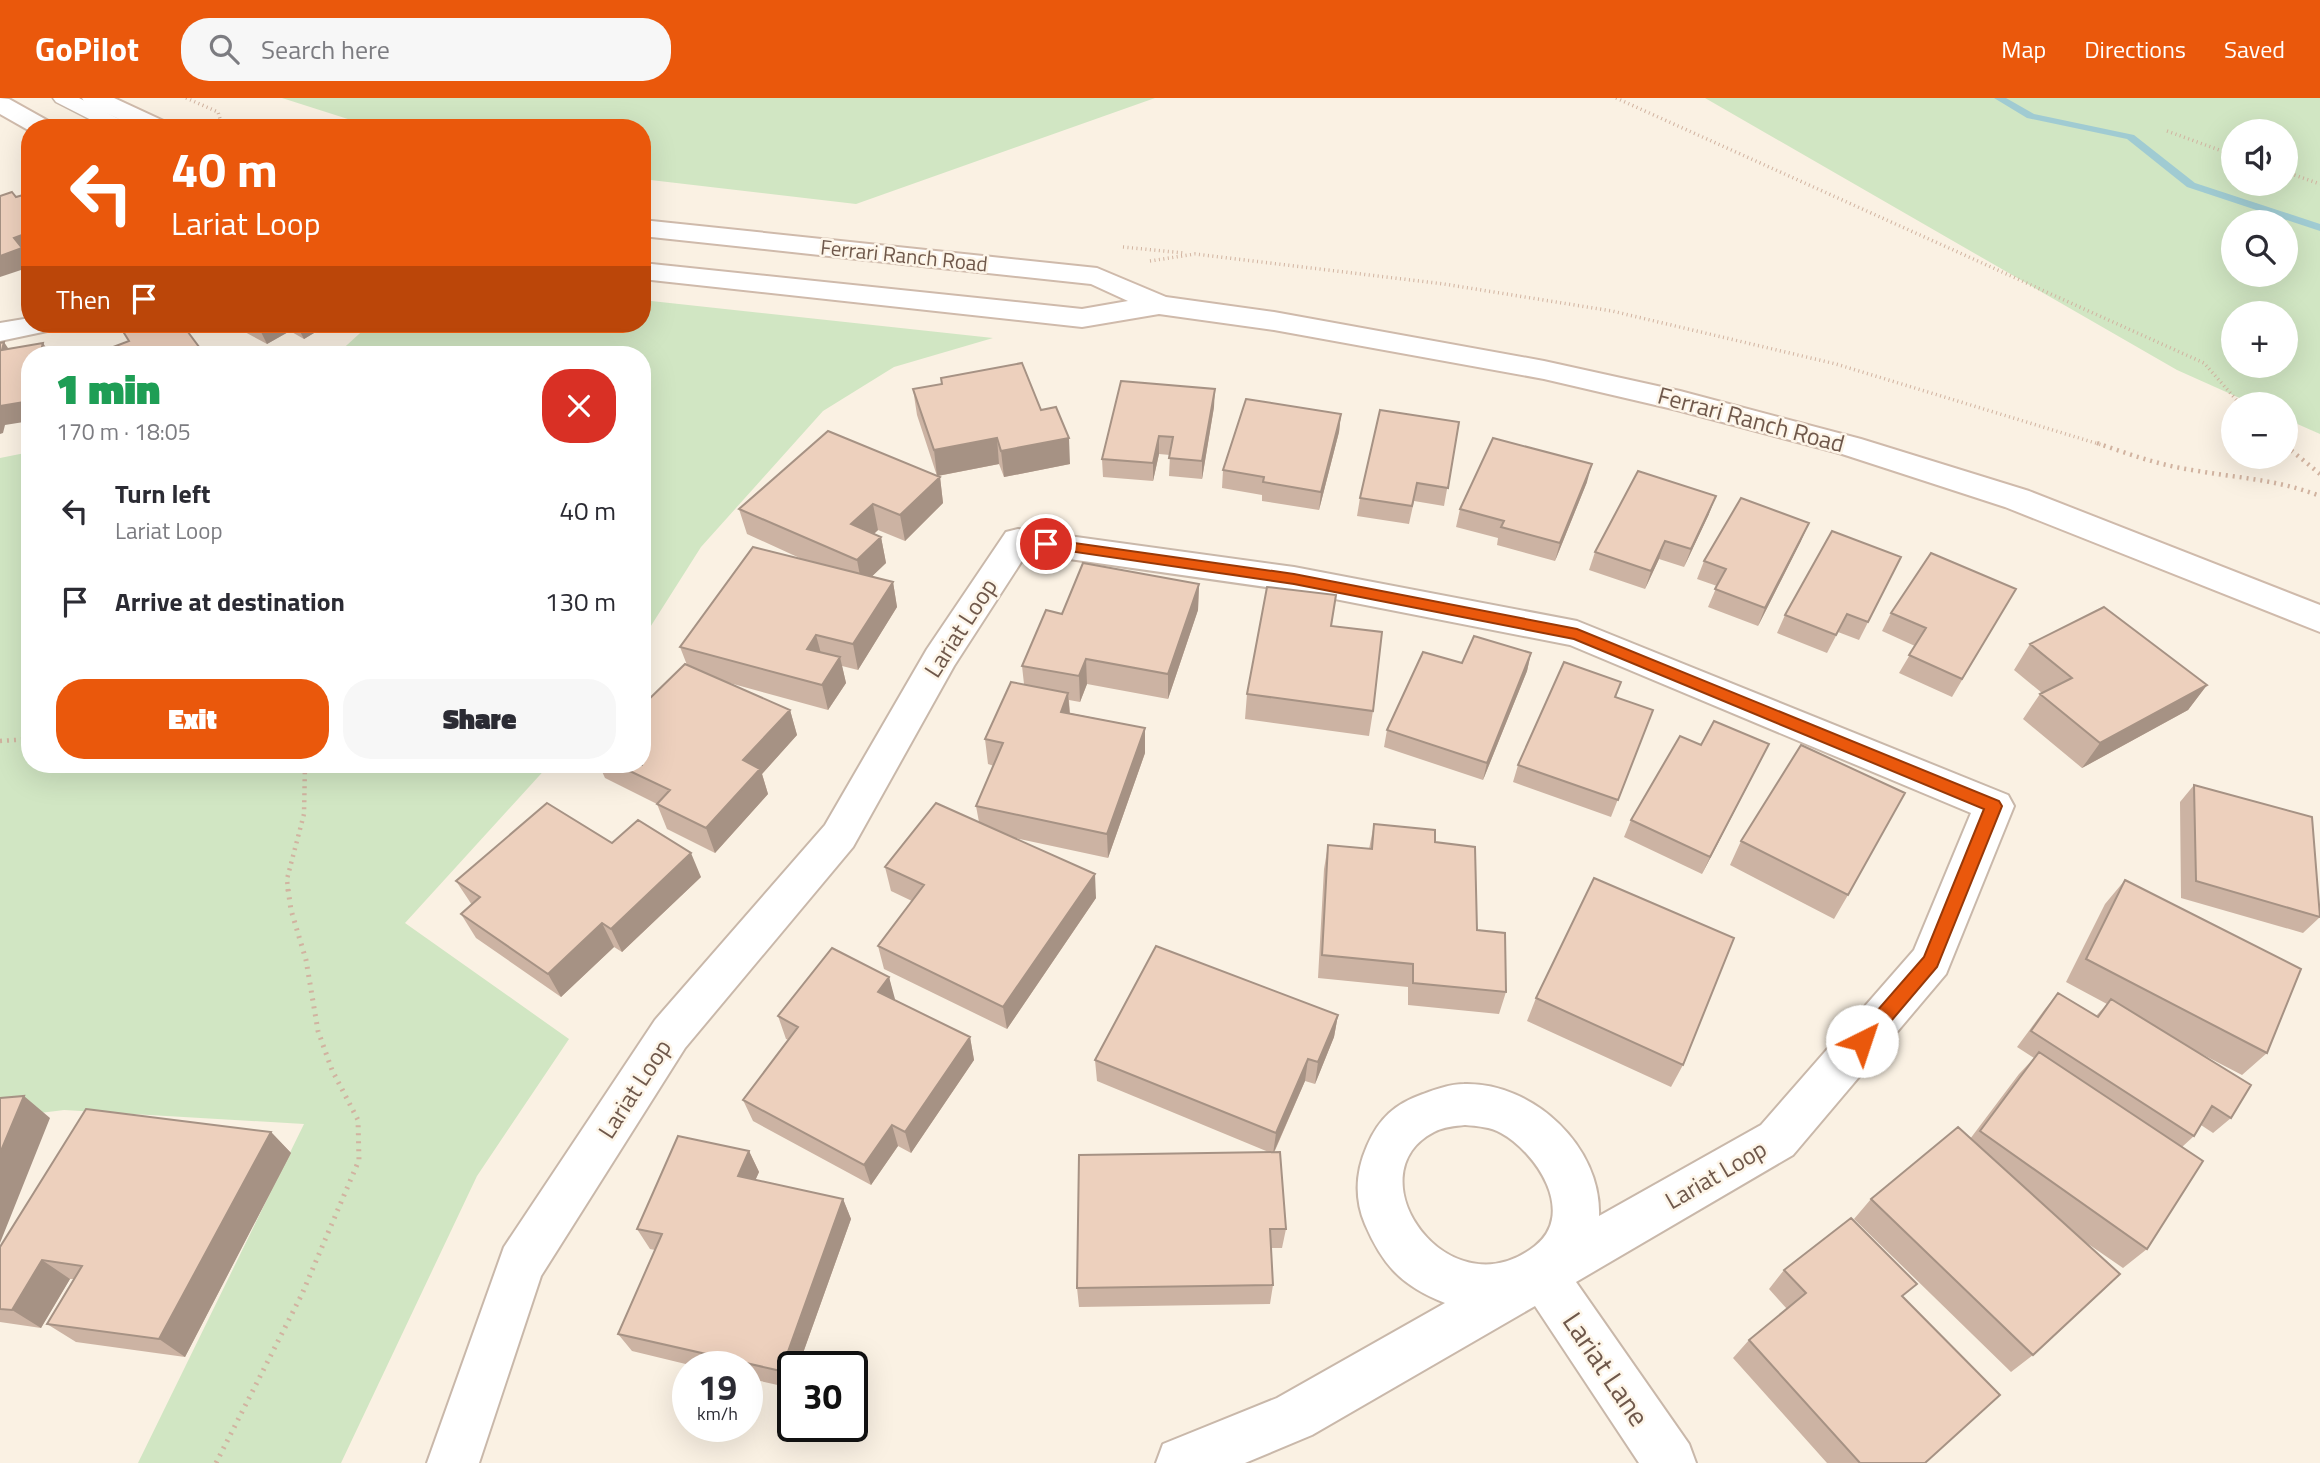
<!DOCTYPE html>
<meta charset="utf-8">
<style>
:root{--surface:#fff;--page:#f7f7f7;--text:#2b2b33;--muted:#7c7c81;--accent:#ea580c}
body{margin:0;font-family:"Titillium Web",sans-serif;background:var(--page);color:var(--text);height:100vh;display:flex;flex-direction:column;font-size:26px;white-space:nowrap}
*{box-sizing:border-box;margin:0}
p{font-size:23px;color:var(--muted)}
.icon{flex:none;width:38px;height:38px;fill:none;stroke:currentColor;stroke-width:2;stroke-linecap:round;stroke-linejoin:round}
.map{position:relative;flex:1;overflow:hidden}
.drawer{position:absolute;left:21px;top:248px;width:630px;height:427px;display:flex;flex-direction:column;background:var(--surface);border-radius:28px;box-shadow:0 7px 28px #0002}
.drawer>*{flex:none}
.top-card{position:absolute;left:21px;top:21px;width:630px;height:214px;border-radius:28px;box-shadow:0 7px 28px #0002;background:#ea580c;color:#fff;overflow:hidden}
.buttons{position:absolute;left:2221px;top:21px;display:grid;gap:14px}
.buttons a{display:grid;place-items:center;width:77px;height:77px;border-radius:50%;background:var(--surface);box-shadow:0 7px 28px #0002;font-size:35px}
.speed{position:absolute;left:672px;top:1253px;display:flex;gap:14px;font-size:35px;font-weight:700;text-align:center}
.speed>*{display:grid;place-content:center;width:91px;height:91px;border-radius:50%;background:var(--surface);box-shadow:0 7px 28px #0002;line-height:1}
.speed small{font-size:18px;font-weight:400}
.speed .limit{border:4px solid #111;border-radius:10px;background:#fff;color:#111}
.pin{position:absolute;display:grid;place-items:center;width:60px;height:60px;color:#fff;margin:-30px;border:4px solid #fff;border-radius:50%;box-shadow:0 2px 7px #0007}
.me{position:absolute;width:77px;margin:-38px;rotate:41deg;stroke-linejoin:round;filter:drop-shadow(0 0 5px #0008)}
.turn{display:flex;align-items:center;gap:24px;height:147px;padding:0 35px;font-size:32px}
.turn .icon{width:91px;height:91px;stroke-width:2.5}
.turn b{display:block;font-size:49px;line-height:60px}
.then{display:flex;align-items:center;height:66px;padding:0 35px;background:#0003;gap:14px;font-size:26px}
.round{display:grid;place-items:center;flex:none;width:74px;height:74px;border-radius:28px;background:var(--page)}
.headline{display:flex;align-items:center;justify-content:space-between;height:119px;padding:0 35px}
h1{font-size:42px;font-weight:800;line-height:52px;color:#1e9e55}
.cta{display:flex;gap:14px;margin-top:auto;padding:14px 35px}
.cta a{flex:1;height:80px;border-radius:28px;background:var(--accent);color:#fff;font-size:28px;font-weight:800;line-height:80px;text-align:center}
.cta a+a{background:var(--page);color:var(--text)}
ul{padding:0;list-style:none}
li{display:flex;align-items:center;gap:21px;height:91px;padding:0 35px}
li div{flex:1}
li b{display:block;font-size:26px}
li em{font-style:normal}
header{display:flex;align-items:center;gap:42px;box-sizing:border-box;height:98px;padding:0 35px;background:var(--accent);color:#fff}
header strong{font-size:33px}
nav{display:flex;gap:38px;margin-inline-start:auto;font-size:24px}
.search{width:490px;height:63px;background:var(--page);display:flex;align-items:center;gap:18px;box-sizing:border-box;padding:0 24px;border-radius:28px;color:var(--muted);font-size:26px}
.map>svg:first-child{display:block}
.green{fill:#d1e6c3;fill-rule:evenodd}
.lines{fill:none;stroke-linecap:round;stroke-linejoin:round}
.stream{fill:#a0cbd2;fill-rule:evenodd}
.service-casing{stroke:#c9b8aa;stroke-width:3}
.minor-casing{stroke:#c9b8aa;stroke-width:4}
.secondary-casing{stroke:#cfbaab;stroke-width:4}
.path-far2{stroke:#d1b3a0;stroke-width:3.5;stroke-dasharray:1 3.5;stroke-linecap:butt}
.path-far1{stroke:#d1b3a0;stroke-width:4.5;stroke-dasharray:2 5;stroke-linecap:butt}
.path{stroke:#d1b3a0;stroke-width:5;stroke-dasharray:2 6;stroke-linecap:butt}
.service{fill:#fff;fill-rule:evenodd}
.minor{fill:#fff;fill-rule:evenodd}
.secondary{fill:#fff;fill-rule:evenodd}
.wall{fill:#ccb3a3}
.shaded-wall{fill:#a69284}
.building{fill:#edd0bd;stroke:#a69284;stroke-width:2}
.route{fill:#ea580c;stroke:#983908;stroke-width:2}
.labels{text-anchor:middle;stroke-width:5;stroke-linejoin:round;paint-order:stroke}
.far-street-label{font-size:21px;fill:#6f584b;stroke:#fdf5e8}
.street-label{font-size:24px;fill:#6f584b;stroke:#fdf5e8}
.near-street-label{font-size:28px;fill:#6f584b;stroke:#fdf5e8}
</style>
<header>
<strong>GoPilot</strong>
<div class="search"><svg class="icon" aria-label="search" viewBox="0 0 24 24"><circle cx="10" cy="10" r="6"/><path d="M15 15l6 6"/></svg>Search here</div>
<nav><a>Map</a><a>Directions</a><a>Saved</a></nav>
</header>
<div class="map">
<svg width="2320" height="1365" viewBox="0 0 2320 1365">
<rect width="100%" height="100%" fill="#faf1e3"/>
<path class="green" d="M282 0H1155L856 106 642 81V30H376Z
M1705 0H2320V336L2286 321V306H2253L2177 272ZM2233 33H2286V86H2233ZM2233 124H2286V177H2233ZM2233 215H2286V268H2233Z
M642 202 993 240 894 269 823 313 701 449 642 542V257H336L370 226H642Z
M30 354V667H549L405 825 569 941 477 1078 341 1365H138L304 1026 64 1012 0 1020V360Z"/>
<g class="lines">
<path class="stream" d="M1994 0H2006L2034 16 2134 37 2195 85 2320 126V133L2187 89 2127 41 2027 20Z"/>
<defs>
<path id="service" d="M53 0H79L117 20 142 26 145 30 103 28 56 4Z"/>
<path id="minor" d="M30 220V226H57L52 232 0 243V225Z
M1018 431 1294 469 1577 523 2008 697 2014 708 1946 876 1793 1057 1576 1184 1689 1346 1696 1365H1639L1535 1208 1312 1337 1245 1365H1156L1163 1346 1277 1300 1445 1205C1402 1188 1383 1168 1365 1126 1354 1100 1356 1073 1367 1048 1379 1020 1395 1006 1423 996 1436 991 1451 986 1464 986 1533 984 1602 1049 1599 1118L1761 1027 1914 852 1971 715 1570 547 1294 493 1027 455 954 568 853 749 685 950 541 1178 479 1365H427L504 1149 655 922 825 727 927 551 1006 434ZM1465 1027C1477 1028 1491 1029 1501 1035 1536 1054 1577 1115 1535 1148 1449 1216 1351 1077 1434 1034 1443 1029 1455 1028 1465 1027Z"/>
<path id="secondary" d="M0 0 9 1 52 25 55 30H30V33L0 16Z
M82 0H114L168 25 171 30H138L85 5Z
M642 122 1097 170 1166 199 1274 214 1544 263 1680 293 1861 341 2029 393 2320 507V534L2005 409 1839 355 1677 312 1544 281 1274 232 1159 216 1082 229 642 181V165L1082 211 1128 203 1091 186 642 138Z"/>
</defs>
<use href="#service" class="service-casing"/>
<use href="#minor" class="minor-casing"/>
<use href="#secondary" class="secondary-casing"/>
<path class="path-far2" d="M186 0 218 14 221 24 242 30
M1616 0 2204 265 2240 306
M2167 33 2233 57
M2286 74 2320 86
M1123 149 1184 155
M1150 163 1195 156 1444 186 1612 213 1836 266 2102 347"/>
<path class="path-far1" d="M2097 345C2128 356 2159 367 2192 372 2237 380 2276 381 2320 398
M2286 348 2320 376
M0 643 30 641
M288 793 287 781 304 716 305 667"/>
<path class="path" d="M216 1365 302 1196 359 1062 358 1022 332 972 318 933 306 862 291 812 288 791"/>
<use href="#service" class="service"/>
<use href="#minor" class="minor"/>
<use href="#secondary" class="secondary"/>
</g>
<path class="wall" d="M230 226H329L304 241 290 233 267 246Z
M941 280 1041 312 1070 366 1004 379 999 366 938 378 940 379 943 405 905 443 878 432 874 436 881 439 886 465 872 478 893 484 897 509 858 572 842 568 846 585 828 612 726 584 790 612 797 637 762 676 768 696 715 755 667 731 657 706 605 680 599 667H642L687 567 680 549 804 462 747 436 739 411 937 378 917 317 913 291 942 286Z
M1214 309 1202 381 1169 378 1170 357 1159 356 1153 383 1103 379 1102 361Z
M1341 316 1339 334 1319 412 1262 403V397L1222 390 1223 372Z
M1459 324 1444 408 1414 403 1409 426 1357 418 1360 400Z
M1587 384 1555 463 1497 447 1498 440 1456 429 1460 411Z
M1709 416 1684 469 1659 461 1645 491 1589 472 1595 454Z
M1801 443 1758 528 1708 509 1717 488 1697 481 1704 463Z
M1901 459 1859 542 1838 534 1827 555 1777 535 1785 517Z
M1199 486 1198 512 1168 601 1087 586 1080 604 1069 602 1070 615 1145 630V655L1108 760 1015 740 1096 800 1007 931 884 871 878 848 912 803 891 793 885 769 979 724 976 708 994 668 988 666 985 641 1024 586 1022 568 1062 516Z
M2016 491 1952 599 1899 575 1915 548 1882 533 1891 515Z
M1332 528 1373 613 1369 638 1245 621 1247 596Z
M2030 546 2207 587 2188 612 2082 670 2023 621 2040 596 2042 595 2014 572Z
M1531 555 1527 573 1483 682 1384 649 1387 632 1462 565Z
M1621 584 1616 599 1653 612 1611 719 1513 684 1518 667Z
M1769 646 1702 776 1624 739 1631 722 1701 647Z
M2194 687 2320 819 2303 835 2181 800 2180 704Z
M1374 726 1435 744 1506 894 1499 916 1408 907V889L1318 880 1324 771 1328 747 1369 751Z
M1741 743 1848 797 1834 821 1730 767Z
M612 745 701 779 622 854 614 849 561 899 476 840 461 816 472 807 456 783Z
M2125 782 2267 955 2242 977 2190 950 2231 1020 2213 1035 2201 1027 2194 1038 2182 1049 2147 1151 2123 1170 2081 1141 2033 1257 2011 1274 1854 1121 1871 1101 1970 1041 2019 976 2034 960 2017 949 2045 911 2058 895 2096 918 2107 906 2066 884 2105 806Z
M889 879 894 902 970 939 974 962 911 1055 898 1048 871 1087 753 1023 743 1002 789 942 786 941 778 918Z
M1536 900 1683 967 1671 989 1527 923Z
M1338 917 1334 939 1315 986 1305 983 1274 1055 1286 1131 1282 1150H1271L1273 1187 1270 1206 1079 1209 1077 1190 1271 1055 1097 983 1095 962Z
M271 1034 291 1055 185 1259 76 1244 47 1226 74 1181H70L41 1230 0 1224V1149Z
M749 1053 759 1074 755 1082 843 1101 851 1121 798 1269H793L791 1290 747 1280V1269H698L632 1253 618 1236 655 1152 650 1151 637 1131Z
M1784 1172 1903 1199 1925 1365H1827L1733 1260 1749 1242 1787 1211 1769 1191Z"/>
<path class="shaded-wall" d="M30 134V156L26 157 30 163V169L0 179V158L14 140Z
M262 226H286L290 233 267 246 258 228Z
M296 226H329L304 241Z
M4 244 16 262 2 252Z
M43 245 51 257H40Z
M1215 291 1214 309 1202 381V363Z
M30 303V323L5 327 3 335 0 336V308Z
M1341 316 1339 334 1319 412 1321 394Z
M1159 338V356L1153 383V365Z
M997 340 999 366 937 378 934 352Z
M1069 340 1070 366 1004 379 1001 353Z
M1592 366 1587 384 1555 463 1560 445Z
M940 379 943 405 905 443 900 417Z
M1716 398 1709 416 1684 469 1691 451Z
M873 406 878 432 856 452 851 426Z
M1809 425 1801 443 1758 528 1765 510Z
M881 439 886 465 862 488 857 462Z
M1665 443 1659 461 1645 491 1651 473Z
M893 484 897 509 858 572 853 546Z
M1199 486 1198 512 1168 601V576Z
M816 537 823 563 807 551Z
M1531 555 1527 573 1483 682 1487 665Z
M840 559 846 585 828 612 822 587Z
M1086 561 1087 586 1080 604 1079 578Z
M2207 587 2188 612 2082 670 2100 645Z
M1068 595 1070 620 1061 614Z
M790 612 797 637 762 676 768 696 715 755 706 730 743 662Z
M1145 630V655L1108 760 1107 736Z
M1769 646 1760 664 1702 776 1710 759Z
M691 755 701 779 622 854 611 831Z
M1095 776 1096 800 1007 931 1003 909Z
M602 825 614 849 561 899 548 876Z
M889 879 895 901 884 917 878 894Z
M1338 917 1334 939 1315 986 1318 964Z
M970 939 974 962 911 1055 905 1034Z
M1308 961 1305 983 1273 1056 1276 1035Z
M24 998 50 1020 0 1145V1055Z
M892 1027 898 1048 871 1087 864 1067Z
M271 1034 291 1055 185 1259 159 1241Z
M749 1053 759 1074 748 1099 738 1078Z
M843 1101 851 1121 798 1269H793V1285L791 1290 781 1273Z
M42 1162 70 1181 41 1230 12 1212Z"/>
<path class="building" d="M12 94 16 99 30 95V134L14 140 22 150 0 158V98Z
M123 226H182L205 257H96L95 256 129 243 119 227Z
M4 244 2 252 43 245 40 257H30V303L0 308V245Z
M1022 265 1041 312 1056 309 1069 340 1001 353 997 340 934 352 913 291 942 286 941 280Z
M1121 283 1215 291 1202 363 1169 360 1173 339 1159 338 1153 365 1102 361Z
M1246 301 1341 316 1321 394 1263 384 1264 379 1223 372Z
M1380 312 1459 324 1448 390 1417 385 1412 408 1360 400Z
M828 333 940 379 900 417 873 406 851 426 881 439 857 462 739 411Z
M1493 340 1592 366 1560 445 1501 429 1504 423 1460 411Z
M1638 373 1716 398 1691 451 1665 443 1651 473 1595 454Z
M1741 400 1809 425 1765 510 1715 491 1726 471 1704 463Z
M1832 433 1901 459 1868 524 1847 516 1836 537 1785 517Z
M753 449 893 484 853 546 816 537 807 551 840 559 822 587 680 549Z
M1931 455 2016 491 1962 581 1909 557 1926 530 1891 515Z
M1083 465 1199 486 1168 576 1086 561 1079 578 1022 568 1046 512 1062 516Z
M1267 489 1336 497 1331 528 1382 534 1373 613 1247 596Z
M2104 509 2207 587 2100 645 2040 596 2072 580 2030 546Z
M1474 538 1531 555 1487 665 1387 632 1423 554 1462 565Z
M1564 564 1621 584 1615 599 1653 612 1618 702 1518 667Z
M685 566 790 612 743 662 760 671 706 730 657 706 670 692 617 667H642V608Z
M1011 584 1068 595 1061 614 1145 630 1107 736 976 708 1003 645 985 641Z
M1714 623 1769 646 1710 759 1631 722 1680 638 1701 647Z
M1801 647 1905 695 1848 797 1741 743Z
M2194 687 2312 719 2320 819 2196 783Z
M547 705 612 745 638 722 691 755 611 831 602 825 548 876 461 816 480 799 456 783Z
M936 705 1095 776 1003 909 878 848 924 787 885 769Z
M1374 726 1435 732V744L1475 749 1477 832 1505 835 1506 894 1413 885V866L1322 857 1328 747 1372 751Z
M1594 780 1734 840 1683 967 1536 900Z
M2125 782 2301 871 2267 955 2086 861Z
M1156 848 1338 917 1318 964 1308 961 1276 1035 1095 962Z
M832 850 889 879 878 894 970 939 905 1034 892 1027 864 1067 743 1002 798 929 778 918Z
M2058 895 2098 919 2111 901 2251 987 2231 1020 2212 1008 2194 1038 2031 933Z
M2039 954 2203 1063 2147 1151 1980 1033Z
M24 998 0 1055V1000Z
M86 1011 271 1034 159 1241 47 1226 82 1168 42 1162 12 1212 0 1211V1149Z
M1958 1029 2120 1176 2033 1257 1871 1101Z
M678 1038 749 1053 738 1078 843 1101 781 1273 618 1236 662 1136 637 1131Z
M1280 1054 1286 1131H1270L1273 1187 1077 1190 1079 1057Z
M1851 1120 1917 1186 1902 1198 2000 1297 1925 1365H1860L1749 1242 1806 1195 1784 1172Z"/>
<path class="route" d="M1046 441 1294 476 1577 531 1999 703 2002 708 1937 869 1869 949 1862 951 1856 949 1853 943 1856 937 1924 859 1984 711 1574 541 1294 486 1041 449V442Z"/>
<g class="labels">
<g class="far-street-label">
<text transform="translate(904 158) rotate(6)" y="7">Ferrari Ranch Road</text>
</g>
<g class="street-label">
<text transform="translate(1751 322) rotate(15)" y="8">Ferrari Ranch Road</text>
<text transform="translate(961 530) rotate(-57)" y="8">Lariat Loop</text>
<text transform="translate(635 991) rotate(-57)" y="8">Lariat Loop</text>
<text transform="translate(1716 1077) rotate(-30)" y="8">Lariat Loop</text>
</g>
<g class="near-street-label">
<text transform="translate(1606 1271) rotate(56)" y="10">Lariat Lane</text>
</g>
</g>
</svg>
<div class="buttons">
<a><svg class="icon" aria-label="sound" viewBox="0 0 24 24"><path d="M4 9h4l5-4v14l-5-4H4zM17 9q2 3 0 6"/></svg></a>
<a><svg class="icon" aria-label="search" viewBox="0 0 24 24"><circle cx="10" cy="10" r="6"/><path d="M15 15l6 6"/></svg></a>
<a>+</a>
<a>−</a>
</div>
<div class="speed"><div>19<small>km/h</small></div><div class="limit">30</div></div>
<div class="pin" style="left:1046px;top:446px;background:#d93025"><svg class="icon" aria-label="arrive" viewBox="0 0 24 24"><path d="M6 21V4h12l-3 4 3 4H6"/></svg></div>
<svg class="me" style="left:1862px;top:943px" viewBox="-20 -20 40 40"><circle r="19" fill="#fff"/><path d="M0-13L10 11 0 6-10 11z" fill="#ea580c"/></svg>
<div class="top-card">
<div class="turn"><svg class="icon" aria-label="left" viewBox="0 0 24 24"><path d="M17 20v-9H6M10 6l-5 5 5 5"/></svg><div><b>40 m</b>Lariat Loop</div></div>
<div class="then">Then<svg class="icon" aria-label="arrive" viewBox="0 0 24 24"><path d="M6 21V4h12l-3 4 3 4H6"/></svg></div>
</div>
<section class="drawer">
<div class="headline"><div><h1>1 min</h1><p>170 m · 18:05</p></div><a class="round" style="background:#d93025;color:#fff"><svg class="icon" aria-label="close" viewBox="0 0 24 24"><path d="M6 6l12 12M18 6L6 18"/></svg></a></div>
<ul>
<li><svg class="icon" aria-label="left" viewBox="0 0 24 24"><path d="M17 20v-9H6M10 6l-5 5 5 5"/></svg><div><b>Turn left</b><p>Lariat Loop</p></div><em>40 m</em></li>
<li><svg class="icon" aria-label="arrive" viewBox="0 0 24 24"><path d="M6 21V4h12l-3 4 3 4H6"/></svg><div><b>Arrive at destination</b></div><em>130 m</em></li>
</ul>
<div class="cta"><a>Exit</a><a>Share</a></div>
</section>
</div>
